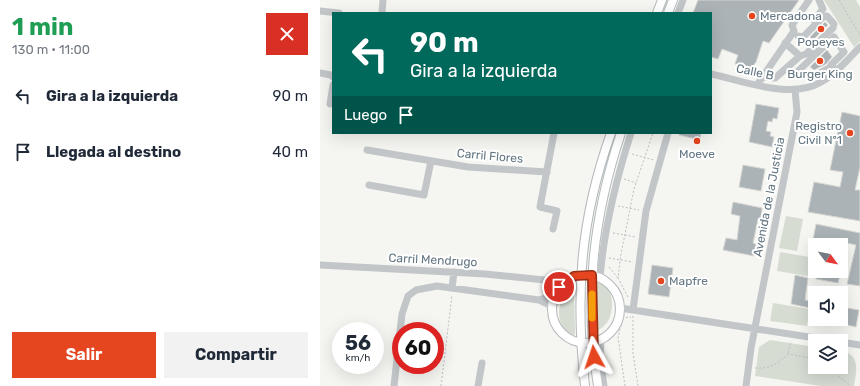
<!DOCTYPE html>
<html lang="es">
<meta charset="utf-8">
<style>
:root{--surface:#fff;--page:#f2f2f3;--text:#1f2937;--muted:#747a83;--accent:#e6461f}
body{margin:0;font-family:Rubik,sans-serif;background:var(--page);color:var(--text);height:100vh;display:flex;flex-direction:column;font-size:15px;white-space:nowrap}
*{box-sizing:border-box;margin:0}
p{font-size:13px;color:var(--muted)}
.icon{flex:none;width:22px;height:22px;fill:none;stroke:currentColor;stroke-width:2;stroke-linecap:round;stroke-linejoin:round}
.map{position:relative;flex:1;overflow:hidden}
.details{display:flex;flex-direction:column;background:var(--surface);width:320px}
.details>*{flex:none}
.top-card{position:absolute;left:12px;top:12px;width:380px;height:122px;border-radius:0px;box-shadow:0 4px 16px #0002;background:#00695c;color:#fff;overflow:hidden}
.needle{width:26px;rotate:122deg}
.fabs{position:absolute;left:488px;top:238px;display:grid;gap:8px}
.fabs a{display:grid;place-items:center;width:40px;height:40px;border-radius:0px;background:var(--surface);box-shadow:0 4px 16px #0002;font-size:20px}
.speed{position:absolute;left:12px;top:322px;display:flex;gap:8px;font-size:20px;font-weight:700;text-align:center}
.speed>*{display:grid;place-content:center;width:52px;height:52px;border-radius:50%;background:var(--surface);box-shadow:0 4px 16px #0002;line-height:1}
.speed small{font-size:10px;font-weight:400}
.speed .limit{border:6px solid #d22;background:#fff;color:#111}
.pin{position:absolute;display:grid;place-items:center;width:34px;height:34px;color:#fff;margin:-17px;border:2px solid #fff;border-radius:50%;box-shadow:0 1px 4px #0007}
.me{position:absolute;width:44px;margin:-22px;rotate:355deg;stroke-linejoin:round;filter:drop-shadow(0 0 3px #0008)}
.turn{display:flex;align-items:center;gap:14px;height:84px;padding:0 12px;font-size:18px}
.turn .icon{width:52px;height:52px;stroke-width:2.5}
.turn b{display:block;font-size:28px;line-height:34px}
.then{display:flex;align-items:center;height:38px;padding:0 12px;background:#0003;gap:8px;font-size:15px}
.round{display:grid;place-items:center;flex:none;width:42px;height:42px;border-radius:0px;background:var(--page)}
.summary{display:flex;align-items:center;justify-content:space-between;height:68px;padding:0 12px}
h1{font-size:24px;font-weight:700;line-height:30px;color:#1e9e55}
.cta{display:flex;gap:8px;margin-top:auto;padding:8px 12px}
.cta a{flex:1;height:46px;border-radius:0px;background:var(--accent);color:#fff;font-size:16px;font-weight:700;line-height:46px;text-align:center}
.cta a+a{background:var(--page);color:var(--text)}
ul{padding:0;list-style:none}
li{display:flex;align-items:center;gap:12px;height:56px;padding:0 12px}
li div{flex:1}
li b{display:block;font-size:15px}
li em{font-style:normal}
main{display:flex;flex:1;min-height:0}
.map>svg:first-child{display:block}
.green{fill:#d6dcd2}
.building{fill:#abb3b7;stroke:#d6d6d3}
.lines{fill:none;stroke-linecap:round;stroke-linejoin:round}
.major-casing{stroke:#b3b8bb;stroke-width:10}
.path{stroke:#bcbec0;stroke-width:1;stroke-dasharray:2 2;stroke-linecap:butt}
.minor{stroke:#c2c6c9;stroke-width:7}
.major{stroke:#fff;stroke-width:8}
.route-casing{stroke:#962e14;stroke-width:10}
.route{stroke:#e6461f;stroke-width:7}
.slow{stroke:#f59e0b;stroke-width:7}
.poi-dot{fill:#e6461f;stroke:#fff;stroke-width:1.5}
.labels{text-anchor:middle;stroke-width:4;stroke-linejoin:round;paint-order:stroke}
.poi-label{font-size:12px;fill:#637682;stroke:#fff}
.street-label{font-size:12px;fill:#637682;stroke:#fff}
</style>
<main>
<section class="details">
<div class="summary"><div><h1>1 min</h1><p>130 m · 11:00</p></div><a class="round" style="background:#d93025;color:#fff"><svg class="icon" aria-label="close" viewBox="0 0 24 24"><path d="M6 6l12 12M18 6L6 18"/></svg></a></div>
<ul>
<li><svg class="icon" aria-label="left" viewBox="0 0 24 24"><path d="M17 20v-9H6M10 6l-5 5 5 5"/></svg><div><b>Gira a la izquierda</b></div><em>90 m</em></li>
<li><svg class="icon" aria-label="arrive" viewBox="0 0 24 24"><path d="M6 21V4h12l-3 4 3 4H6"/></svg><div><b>Llegada al destino</b></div><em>40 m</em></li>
</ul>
<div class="cta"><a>Salir</a><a>Compartir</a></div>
</section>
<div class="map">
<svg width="540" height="386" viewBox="0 0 540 386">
<rect width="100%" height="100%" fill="#f5f5f1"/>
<path class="green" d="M504 0H536L540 7V41L534 47Z
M466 216 483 219 477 251 459 248Z
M460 252 495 258 493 277 457 271Z
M277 281C294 284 295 308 288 321 285 326 281 328 277 332Z
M254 287 255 335C239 332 235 311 243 298 246 293 250 290 254 287Z
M453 303 490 309 487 326 450 321Z
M450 340 495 347V367H521V351C540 355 537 368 534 386H501L435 376 439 347Z"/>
<path class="building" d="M378 0H479L449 43 443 41 436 62 431 69 415 64 418 55 402 49 398 59 391 57V13H373Z
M505 22 508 25 493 40 490 37Z
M507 50 512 57 506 64 494 70 490 67Z
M436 104 459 108 457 119 453 118 452 122 448 121 446 131 451 132 450 136 454 137 452 147 429 142Z
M522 112 540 116V167L535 190H540V221L488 212 494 182 520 187 523 172 510 170Z
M359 133H381L380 140 359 135Z
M423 165 445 169 441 191 419 187Z
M413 202 442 208 441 220 438 219 433 243 436 244 434 256 403 250 406 238 417 240 420 216 411 214Z
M496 224 540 233V286L527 284 536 245 527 243 523 261H521V245H492Z
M332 265 353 268 349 297 328 294Z
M497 271H521L518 283 496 279Z
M475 275 488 278 485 300 495 302V309L471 304Z
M521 307 539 310 536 327 510 321V319H521Z"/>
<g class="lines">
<defs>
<path id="major" d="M337 13 342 0
M348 13 353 0
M232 309a34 34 0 1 1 68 0a34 34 0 1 1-68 0Z
M265 386C255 295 260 220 291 133
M278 386C264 298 273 217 301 133"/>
</defs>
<use href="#major" class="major-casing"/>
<path class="path" d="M519 0 540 35
M312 154 334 160
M304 179 316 183
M298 206 319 210
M293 233 316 237
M289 258 313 262
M289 267 298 278
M308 297 298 278 301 254 314 189 333 133
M313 316V353L318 386
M468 353 471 341
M510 367 518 376 531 386
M435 368C449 369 458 364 468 354L495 359
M121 386 132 295
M305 386 298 337 303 318 311 317"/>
<path class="minor" d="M0 11 19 13
M62 13 63 0
M358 13 363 0
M494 20 503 9 499 0
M478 36 483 37 503 17 507 16 514 24 513 28 486 54 480 56
M513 72 509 68 494 76 475 74 514 37 524 52 511 65 515 70
M0 73 11 75 13 77
M391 74C424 81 471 100 501 82 516 74 528 59 540 47
M442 77 455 78 480 56 465 43
M437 85 474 31 472 25 489 0
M10 104 13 85
M47 150 148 167 227 172
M49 185 104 195 111 161
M233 229 237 211 220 207 234 133
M0 265 165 274 225 280
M280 278C284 228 296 180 311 133
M132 288 134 272
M219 300 234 296
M300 308 515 341
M313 310 326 211 348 133
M281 339 280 359 284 386
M521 342 540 345
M74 386 82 314 88 296 96 290 117 286 219 300 232 306
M158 386 162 363
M426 386 431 348 477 112 475 90"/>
<use href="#major" class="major"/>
</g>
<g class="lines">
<defs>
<path id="route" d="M239 287 254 276 272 275 274 357"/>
</defs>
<use href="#route" class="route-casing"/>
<use href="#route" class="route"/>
<path class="slow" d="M272 294V318"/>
</g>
<g class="poi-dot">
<circle cx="432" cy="16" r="4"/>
<circle cx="501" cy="29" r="4"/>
<circle cx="500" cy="61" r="4"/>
<circle cx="530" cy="133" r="4"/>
<circle cx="377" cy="141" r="4"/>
<circle cx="341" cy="281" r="4"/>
</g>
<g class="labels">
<g class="poi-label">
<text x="440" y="20" text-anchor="start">Mercadona</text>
<text x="501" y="46">Popeyes</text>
<text x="500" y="78">Burger King</text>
<text x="522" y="130" text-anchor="end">Registro<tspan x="522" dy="14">Civil Nº1</tspan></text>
<text x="377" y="158">Moeve</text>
<text x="349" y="285" text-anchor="start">Mapfre</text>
</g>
<g class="street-label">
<text transform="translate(435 72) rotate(12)" y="4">Calle B</text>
<text transform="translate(170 156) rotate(5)" y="4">Carril Flores</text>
<text transform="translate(449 197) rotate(-79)" y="4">Avenida de la Justicia</text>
<text transform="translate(113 260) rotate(3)" y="4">Carril Mendrugo</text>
</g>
</g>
</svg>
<div class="fabs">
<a><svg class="needle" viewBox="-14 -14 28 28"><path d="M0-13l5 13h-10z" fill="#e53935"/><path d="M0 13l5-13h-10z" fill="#747a83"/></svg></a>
<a><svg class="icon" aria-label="sound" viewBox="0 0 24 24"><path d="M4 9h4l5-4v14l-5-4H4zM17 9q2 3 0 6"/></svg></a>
<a><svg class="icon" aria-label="layers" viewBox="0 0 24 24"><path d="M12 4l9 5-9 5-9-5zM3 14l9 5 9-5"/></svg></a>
</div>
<div class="speed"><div>56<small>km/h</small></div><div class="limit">60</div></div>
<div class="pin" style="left:239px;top:287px;background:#d93025"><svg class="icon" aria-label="arrive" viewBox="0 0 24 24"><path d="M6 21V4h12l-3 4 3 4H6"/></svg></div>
<svg class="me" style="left:274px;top:357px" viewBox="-20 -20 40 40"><path d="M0-17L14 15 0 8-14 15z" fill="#e6461f" stroke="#fff" stroke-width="4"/></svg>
<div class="top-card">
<div class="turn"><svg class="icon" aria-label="left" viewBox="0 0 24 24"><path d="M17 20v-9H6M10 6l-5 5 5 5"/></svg><div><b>90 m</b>Gira a la izquierda</div></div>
<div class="then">Luego<svg class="icon" aria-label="arrive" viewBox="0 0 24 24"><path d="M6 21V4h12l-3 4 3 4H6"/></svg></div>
</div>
</div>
</main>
